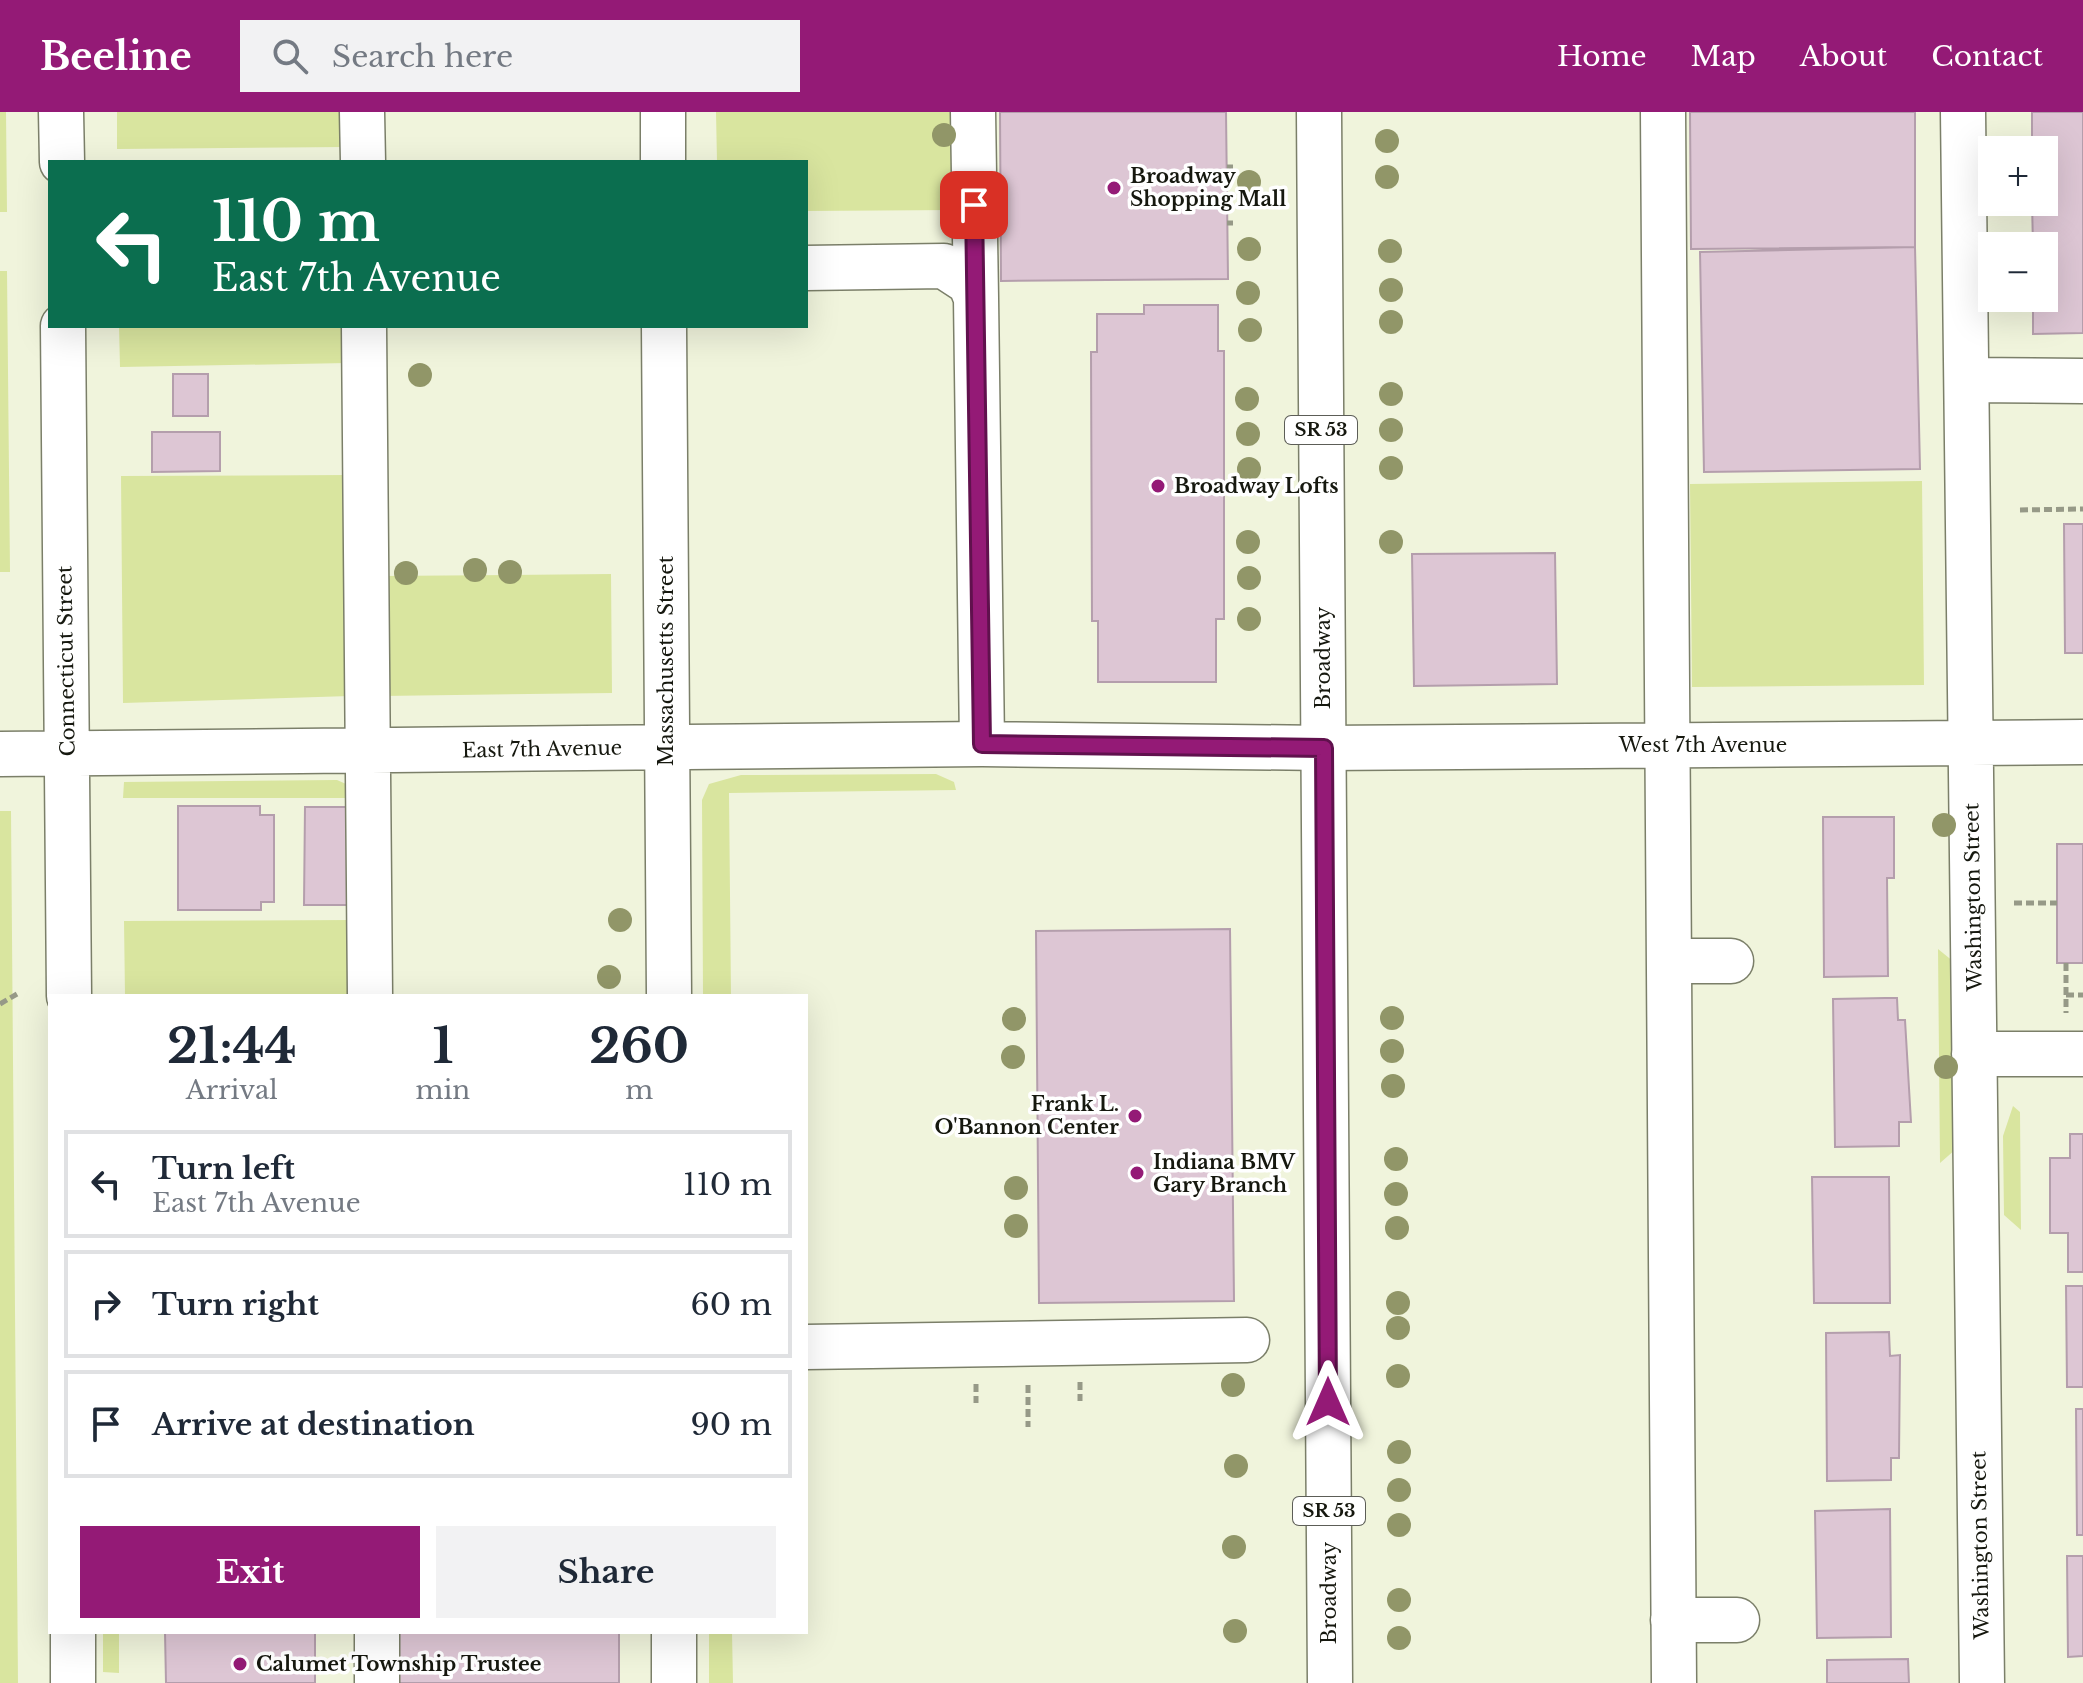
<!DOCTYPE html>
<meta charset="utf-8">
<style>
:root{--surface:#fff;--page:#f2f2f3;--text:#1f2937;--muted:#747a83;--line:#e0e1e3;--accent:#941a76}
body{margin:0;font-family:"Libre Baskerville",serif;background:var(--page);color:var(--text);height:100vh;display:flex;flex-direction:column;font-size:30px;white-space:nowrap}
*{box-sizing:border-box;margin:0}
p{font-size:26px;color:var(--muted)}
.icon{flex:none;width:44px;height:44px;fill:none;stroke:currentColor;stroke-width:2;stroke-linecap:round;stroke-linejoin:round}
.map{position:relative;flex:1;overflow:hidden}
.details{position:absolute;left:48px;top:882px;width:760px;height:640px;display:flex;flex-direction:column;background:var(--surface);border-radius:0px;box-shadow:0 8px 32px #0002}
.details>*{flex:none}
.top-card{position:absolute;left:48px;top:48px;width:760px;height:168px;border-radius:0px;box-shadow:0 8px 32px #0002;background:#0b6e4f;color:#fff;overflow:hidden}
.controls{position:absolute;left:1978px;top:24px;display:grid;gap:16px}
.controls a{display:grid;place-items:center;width:80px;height:80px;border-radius:0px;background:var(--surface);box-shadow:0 8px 32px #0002;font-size:40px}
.pin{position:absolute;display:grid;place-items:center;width:68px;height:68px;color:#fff;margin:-34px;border-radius:16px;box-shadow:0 4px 12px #0006}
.me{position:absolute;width:88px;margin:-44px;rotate:0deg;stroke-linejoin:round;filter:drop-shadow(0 0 6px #0008)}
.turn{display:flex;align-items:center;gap:28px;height:168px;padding:0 32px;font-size:36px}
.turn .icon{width:104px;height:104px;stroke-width:2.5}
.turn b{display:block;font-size:56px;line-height:68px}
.eta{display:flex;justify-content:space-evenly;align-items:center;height:136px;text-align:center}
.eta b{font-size:48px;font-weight:700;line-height:56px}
.action{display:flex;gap:16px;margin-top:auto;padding:16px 32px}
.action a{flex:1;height:92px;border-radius:0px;background:var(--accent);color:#fff;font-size:32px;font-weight:700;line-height:92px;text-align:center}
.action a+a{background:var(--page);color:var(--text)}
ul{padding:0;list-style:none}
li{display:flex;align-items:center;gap:24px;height:108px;margin:0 16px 12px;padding:0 16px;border:4px solid var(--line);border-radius:0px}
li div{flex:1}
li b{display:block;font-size:30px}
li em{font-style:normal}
header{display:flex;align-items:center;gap:48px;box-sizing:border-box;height:112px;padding:0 40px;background:var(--accent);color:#fff}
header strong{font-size:38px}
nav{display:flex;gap:44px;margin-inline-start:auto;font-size:28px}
.search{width:560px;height:72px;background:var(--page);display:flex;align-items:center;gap:20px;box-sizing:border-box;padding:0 28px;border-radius:0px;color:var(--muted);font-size:30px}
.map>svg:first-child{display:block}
.green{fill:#d9e59f}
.building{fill:#ddc6d4;stroke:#b49eac;stroke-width:2}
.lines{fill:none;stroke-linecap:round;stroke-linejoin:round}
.minor-casing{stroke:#7b7f69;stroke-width:47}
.major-casing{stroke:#7b7f69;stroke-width:47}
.path{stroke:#969987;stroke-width:5;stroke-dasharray:8 4;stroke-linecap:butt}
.minor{stroke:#fff;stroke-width:44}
.major{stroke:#fff;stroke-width:44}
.tree{fill:#919668}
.route-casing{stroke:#60114d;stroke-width:20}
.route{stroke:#941a76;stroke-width:14}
.poi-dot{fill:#941a76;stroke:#fff;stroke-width:3}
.labels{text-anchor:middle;stroke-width:7;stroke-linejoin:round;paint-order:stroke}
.shield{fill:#fff;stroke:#5c5d57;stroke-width:2}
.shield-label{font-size:18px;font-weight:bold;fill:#16180f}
.poi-label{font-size:20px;font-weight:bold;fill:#16180f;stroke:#fff;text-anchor:start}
.street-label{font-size:20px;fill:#16180f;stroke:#fff}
</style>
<header>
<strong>Beeline</strong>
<div class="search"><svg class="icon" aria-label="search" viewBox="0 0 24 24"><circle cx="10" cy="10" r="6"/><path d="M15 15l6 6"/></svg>Search here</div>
<nav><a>Home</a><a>Map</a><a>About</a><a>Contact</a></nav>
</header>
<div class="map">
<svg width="2083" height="1571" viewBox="0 0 2083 1571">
<rect width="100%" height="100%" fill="#f0f4dc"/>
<path class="green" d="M0 0H6L7 100H0Z
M117 0H346V35L117 37Z
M716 0H952L954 98 806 99V50H717Z
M0 159H7L10 460H0Z
M119 214H347L348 251 120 255Z
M348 363 350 584 123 591 121 364Z
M1922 369 1924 573 1692 575 1690 372Z
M611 462 612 581 382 584 381 464Z
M936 662 954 670 956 678 729 681 731 884H703L702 688 709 672 741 663Z
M337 668 346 672 350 686H123L124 670Z
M0 699H11L18 1571H0Z
M352 808 354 884H125L124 809Z
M1938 837 1954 850 1956 1037 1940 1051Z
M2013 994 2020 1000 2021 1118 2004 1103 2003 1024Z
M103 1520H119V1561L103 1560Z
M709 1520H732L733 1571H709Z"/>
<path class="building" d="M1000 0H1226L1228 167 1001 169Z
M1690 0H1915V135L1691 137Z
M2032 0H2083V221L2033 222V186H2044V134H2033L2032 90H2044V38H2032Z
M1915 135 1920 357 1704 360 1700 140Z
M1144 193H1218V239H1224V507H1216V570H1098V509H1092L1091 240H1097V202H1144Z
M173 262H208V304H173Z
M152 320H220V359L152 360Z
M2064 412H2083V541H2065Z
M1555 441 1557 572 1414 574 1412 442Z
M178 694H260V703H274V790H261V798H178Z
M305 695H348L347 793H304Z
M1823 705H1894V766H1887L1888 864 1824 865Z
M2057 732H2083V851H2057Z
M1230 817 1234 1189 1039 1191 1036 819Z
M1885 886H1897L1898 908H1905L1911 1010H1899V1034L1835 1035 1833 887Z
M2070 1022H2083V1160H2068V1121H2050V1046H2070Z
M1812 1065H1889L1890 1191H1814Z
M2066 1174H2083V1275H2067Z
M1889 1220 1890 1244 1900 1243 1899 1346H1891V1368L1827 1369 1826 1221Z
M2076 1297H2083V1423H2077Z
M1890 1397 1891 1525 1817 1526 1815 1399Z
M2067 1444H2083V1544L2068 1545Z
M165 1520H315V1571H166Z
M396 1520H619V1571H396Z
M1908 1547 1909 1571H1827V1548Z"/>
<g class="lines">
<defs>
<path id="minor" d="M61 0 62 50
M362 0 363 50
M663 0V50
M973 0 976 186
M1663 0 1674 1571
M1963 0 1982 1571
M806 156 944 154 970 171 976 186 982 632
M63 214 69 884
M364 214 370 884
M664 214 669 884
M1967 268 2083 269
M0 642 982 632 1324 636 2083 630
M1669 849H1731
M1974 942H2083
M806 1235 1247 1228
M1673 1508H1737
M73 1520V1571
M377 1520V1571
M674 1520V1571"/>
<path id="major" d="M1319 0 1330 1571"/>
</defs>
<use href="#minor" class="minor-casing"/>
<use href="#major" class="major-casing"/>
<path class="path" d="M1227 55H1233
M1227 111H1233
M2020 398 2083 397
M2014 791H2057
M2066 851V901
M2066 883H2083
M0 892 17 882
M1080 1270V1289
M976 1272V1291
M1028 1273V1315"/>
<use href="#minor" class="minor"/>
<use href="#major" class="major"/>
</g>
<g class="tree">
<circle cx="944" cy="23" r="12"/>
<circle cx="1387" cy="29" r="12"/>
<circle cx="1387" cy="65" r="12"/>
<circle cx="1249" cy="70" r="12"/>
<circle cx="1249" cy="137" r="12"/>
<circle cx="1390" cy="139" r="12"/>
<circle cx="1391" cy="178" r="12"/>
<circle cx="1248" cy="181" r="12"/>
<circle cx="1391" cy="210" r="12"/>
<circle cx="1250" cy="218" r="12"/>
<circle cx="420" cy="263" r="12"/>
<circle cx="1391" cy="282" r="12"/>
<circle cx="1247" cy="287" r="12"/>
<circle cx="1391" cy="318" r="12"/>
<circle cx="1248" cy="322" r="12"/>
<circle cx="1391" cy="356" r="12"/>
<circle cx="1249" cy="357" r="12"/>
<circle cx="1248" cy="430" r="12"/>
<circle cx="1391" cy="430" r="12"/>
<circle cx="475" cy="458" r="12"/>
<circle cx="510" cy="460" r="12"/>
<circle cx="406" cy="461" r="12"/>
<circle cx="1249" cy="466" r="12"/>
<circle cx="1249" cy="507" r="12"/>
<circle cx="1944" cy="713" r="12"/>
<circle cx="620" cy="808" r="12"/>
<circle cx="609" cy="865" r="12"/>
<circle cx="1392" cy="906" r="12"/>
<circle cx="1014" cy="907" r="12"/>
<circle cx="1392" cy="939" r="12"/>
<circle cx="1013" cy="945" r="12"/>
<circle cx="1946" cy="955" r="12"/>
<circle cx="1393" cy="974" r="12"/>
<circle cx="1396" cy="1047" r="12"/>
<circle cx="1016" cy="1076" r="12"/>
<circle cx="1396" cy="1082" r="12"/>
<circle cx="1016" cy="1114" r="12"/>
<circle cx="1397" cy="1116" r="12"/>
<circle cx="1398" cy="1191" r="12"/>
<circle cx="1398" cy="1216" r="12"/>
<circle cx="1398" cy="1264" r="12"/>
<circle cx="1233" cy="1273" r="12"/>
<circle cx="1399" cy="1340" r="12"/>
<circle cx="1236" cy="1354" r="12"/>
<circle cx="1399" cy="1378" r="12"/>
<circle cx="1399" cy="1413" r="12"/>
<circle cx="1234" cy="1435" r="12"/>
<circle cx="1399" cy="1488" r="12"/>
<circle cx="1235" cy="1519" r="12"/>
<circle cx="1399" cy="1526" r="12"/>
</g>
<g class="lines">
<defs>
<path id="route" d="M974 93 982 632 1324 636 1328 1290"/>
</defs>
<use href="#route" class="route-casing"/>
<use href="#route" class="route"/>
</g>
<g class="poi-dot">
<circle cx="1114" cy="76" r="8"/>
<circle cx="1158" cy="374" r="8"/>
<circle cx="1135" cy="1004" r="8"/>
<circle cx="1137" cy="1061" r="8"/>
<circle cx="240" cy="1552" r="8"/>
</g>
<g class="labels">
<g class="shield">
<rect x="1285" y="304" width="72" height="28" rx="6"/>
<rect x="1293" y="1385" width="72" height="28" rx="6"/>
</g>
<g class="shield-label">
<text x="1321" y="324">SR 53</text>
<text x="1329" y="1405">SR 53</text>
</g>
<g class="poi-label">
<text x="1130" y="71">Broadway<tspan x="1130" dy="23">Shopping Mall</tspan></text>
<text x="1174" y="381">Broadway Lofts</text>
<text x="1119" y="999" text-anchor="end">Frank L.<tspan x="1119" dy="23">O'Bannon Center</tspan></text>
<text x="1153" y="1057">Indiana BMV<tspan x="1153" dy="23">Gary Branch</tspan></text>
<text x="256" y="1559">Calumet Township Trustee</text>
</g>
<g class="street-label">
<text transform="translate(1323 546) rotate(-90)" y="7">Broadway</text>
<text transform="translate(66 549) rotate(-91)" y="7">Connecticut Street</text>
<text transform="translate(666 549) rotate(-90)" y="7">Massachusetts Street</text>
<text x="1703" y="640">West 7th Avenue</text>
<text transform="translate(542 637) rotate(-1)" y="7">East 7th Avenue</text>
<text transform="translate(1973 785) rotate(-91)" y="7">Washington Street</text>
<text transform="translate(1980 1433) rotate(-91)" y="7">Washington Street</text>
<text transform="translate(1329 1481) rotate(-90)" y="7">Broadway</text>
</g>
</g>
</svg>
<div class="controls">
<a>+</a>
<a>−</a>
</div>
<div class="pin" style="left:974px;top:93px;background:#d93025"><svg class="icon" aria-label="arrive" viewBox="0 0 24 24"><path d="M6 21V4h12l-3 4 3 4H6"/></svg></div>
<svg class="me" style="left:1328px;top:1290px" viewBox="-20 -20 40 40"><path d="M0-17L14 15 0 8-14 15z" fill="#941a76" stroke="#fff" stroke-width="4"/></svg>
<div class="top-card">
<div class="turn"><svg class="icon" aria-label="left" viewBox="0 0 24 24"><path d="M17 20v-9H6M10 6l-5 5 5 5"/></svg><div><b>110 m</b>East 7th Avenue</div></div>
</div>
<section class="details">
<div class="eta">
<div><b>21:44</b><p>Arrival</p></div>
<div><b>1</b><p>min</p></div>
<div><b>260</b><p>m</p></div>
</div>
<ul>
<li><svg class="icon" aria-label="left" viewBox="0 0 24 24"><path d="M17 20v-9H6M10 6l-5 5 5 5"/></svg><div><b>Turn left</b><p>East 7th Avenue</p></div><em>110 m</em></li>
<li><svg class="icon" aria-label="right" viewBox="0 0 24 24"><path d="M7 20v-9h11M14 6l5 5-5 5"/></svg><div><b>Turn right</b></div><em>60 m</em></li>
<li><svg class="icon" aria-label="arrive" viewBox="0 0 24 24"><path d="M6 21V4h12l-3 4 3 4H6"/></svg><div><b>Arrive at destination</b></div><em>90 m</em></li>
</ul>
<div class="action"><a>Exit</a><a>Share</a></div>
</section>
</div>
